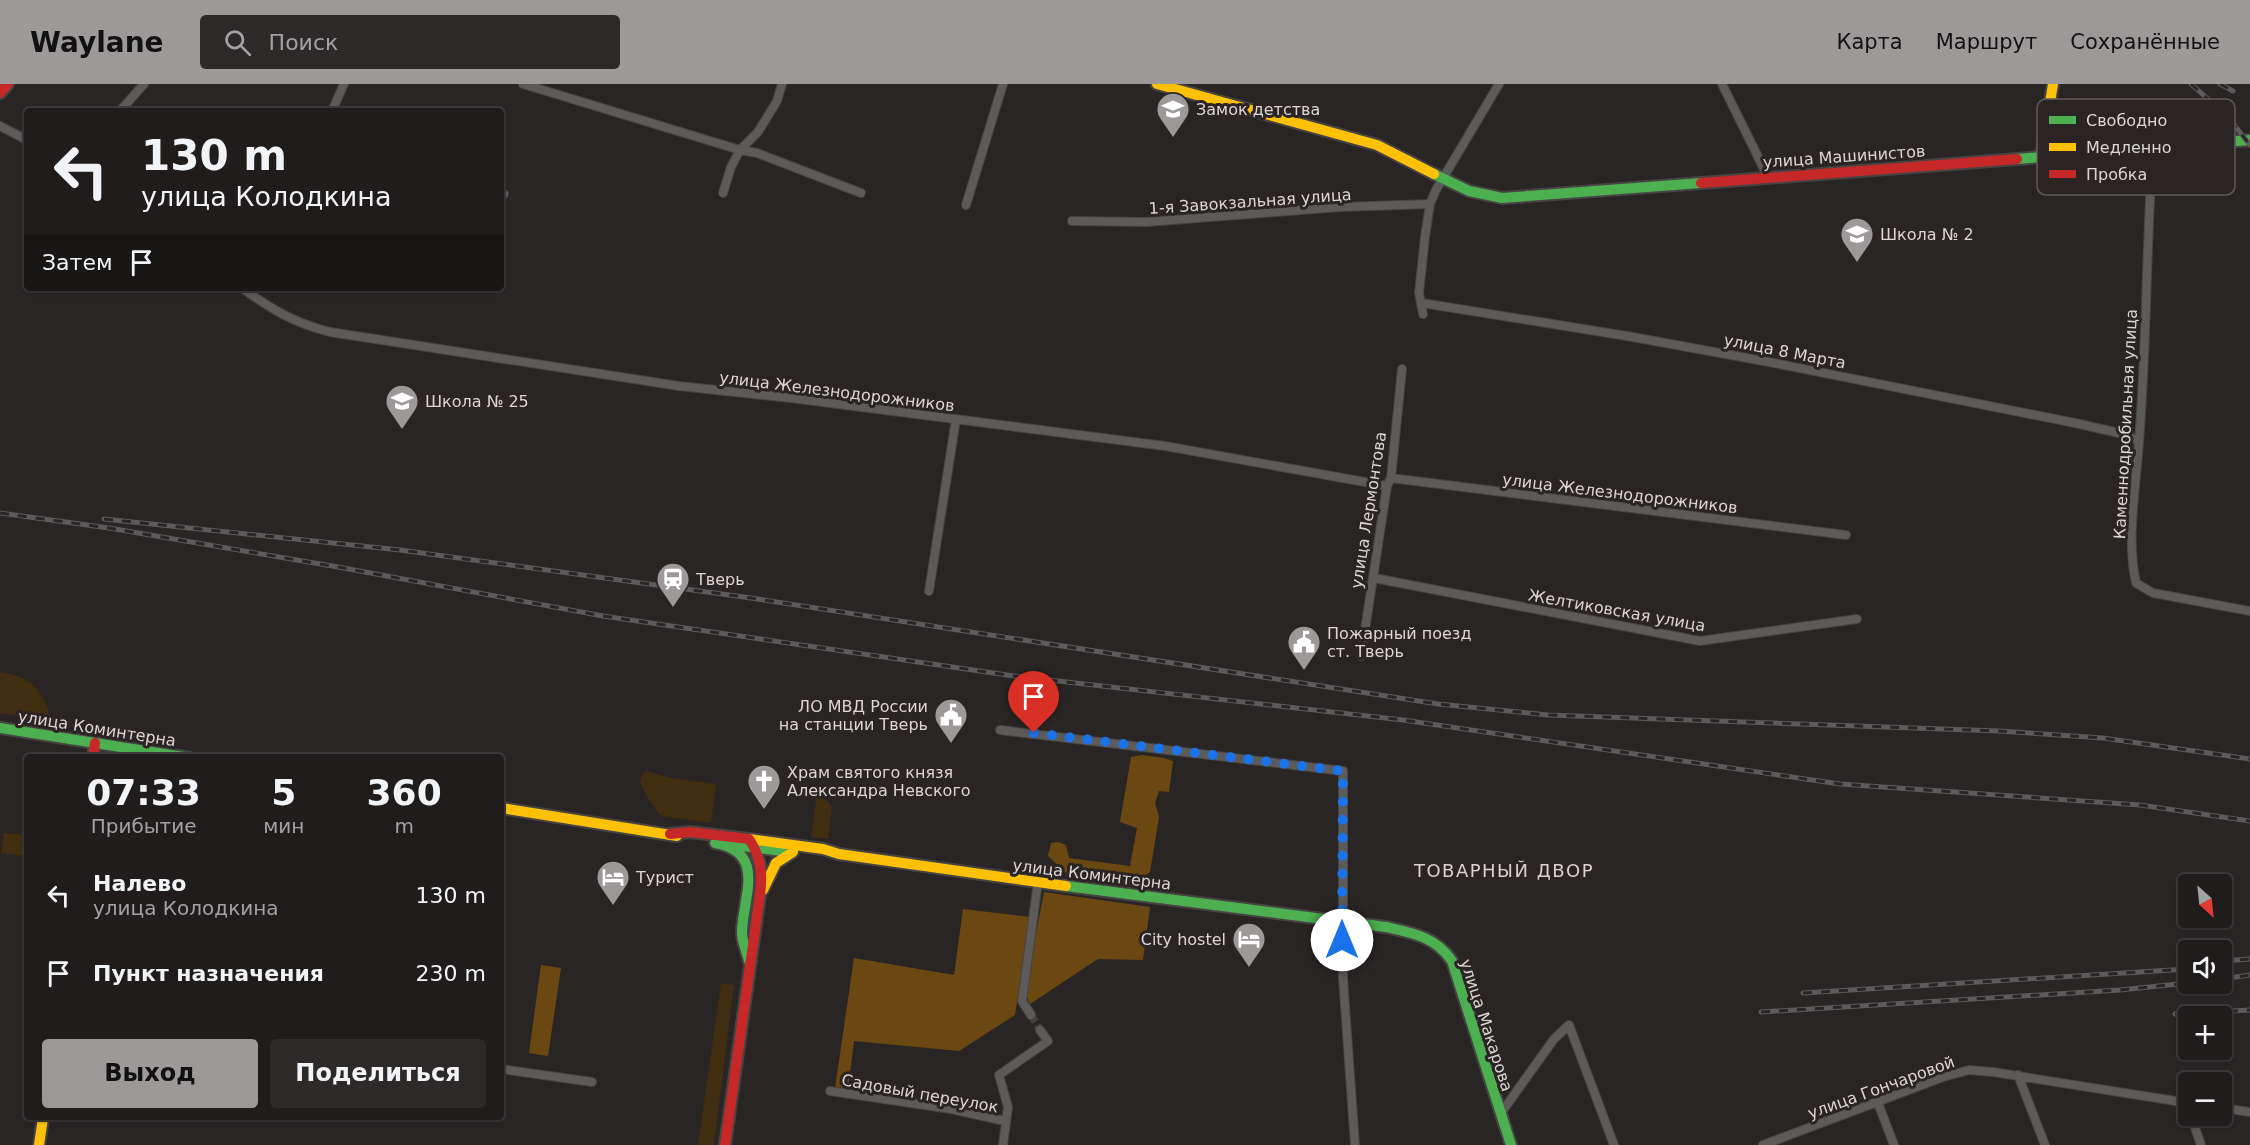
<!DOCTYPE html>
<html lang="ru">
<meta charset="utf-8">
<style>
:root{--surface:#201c1c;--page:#2d2929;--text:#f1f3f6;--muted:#a2a1a3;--line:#3d3a3b;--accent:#9e9999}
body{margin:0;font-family:"DejaVu Sans",sans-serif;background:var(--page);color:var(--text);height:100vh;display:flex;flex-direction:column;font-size:22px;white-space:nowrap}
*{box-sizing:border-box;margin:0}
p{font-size:20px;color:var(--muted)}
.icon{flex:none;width:33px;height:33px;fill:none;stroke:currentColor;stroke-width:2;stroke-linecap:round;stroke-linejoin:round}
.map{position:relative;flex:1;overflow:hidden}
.side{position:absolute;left:24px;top:670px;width:480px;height:366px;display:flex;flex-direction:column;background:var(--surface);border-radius:6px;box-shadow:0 2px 4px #0004,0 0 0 2px var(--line)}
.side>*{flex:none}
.guide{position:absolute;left:24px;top:24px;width:480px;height:183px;border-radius:6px;box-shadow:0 2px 4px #0004,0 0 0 2px var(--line);background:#201c1c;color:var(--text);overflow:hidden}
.needle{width:39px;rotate:153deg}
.buttons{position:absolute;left:2178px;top:790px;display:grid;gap:12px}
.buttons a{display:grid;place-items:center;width:54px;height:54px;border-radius:6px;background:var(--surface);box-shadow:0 2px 4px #0004,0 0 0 2px var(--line);font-size:30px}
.pin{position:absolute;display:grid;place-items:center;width:51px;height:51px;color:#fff;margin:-62px -26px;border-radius:50% 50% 50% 0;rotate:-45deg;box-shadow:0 0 6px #0007}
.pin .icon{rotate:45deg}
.me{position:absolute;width:66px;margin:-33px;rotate:0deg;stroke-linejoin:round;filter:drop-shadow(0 0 4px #0008)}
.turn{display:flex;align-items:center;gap:21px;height:126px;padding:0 18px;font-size:27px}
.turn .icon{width:78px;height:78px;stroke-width:2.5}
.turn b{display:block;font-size:42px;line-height:51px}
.then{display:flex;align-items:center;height:57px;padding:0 18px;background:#0003;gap:12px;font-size:22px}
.eta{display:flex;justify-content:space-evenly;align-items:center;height:102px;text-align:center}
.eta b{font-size:36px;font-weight:700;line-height:42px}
.cta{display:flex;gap:12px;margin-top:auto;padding:12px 18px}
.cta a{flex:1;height:69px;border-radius:6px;background:var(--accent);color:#111;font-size:24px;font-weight:700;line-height:69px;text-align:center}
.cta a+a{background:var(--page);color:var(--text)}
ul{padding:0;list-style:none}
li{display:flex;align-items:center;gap:18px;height:78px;padding:0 18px}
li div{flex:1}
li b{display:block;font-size:22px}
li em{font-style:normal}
header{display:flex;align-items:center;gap:36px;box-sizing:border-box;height:84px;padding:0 30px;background:var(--accent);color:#111}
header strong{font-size:28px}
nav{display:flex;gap:33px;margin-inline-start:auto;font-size:21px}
.search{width:420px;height:54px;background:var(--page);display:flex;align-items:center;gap:15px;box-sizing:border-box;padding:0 21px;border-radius:6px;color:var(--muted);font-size:22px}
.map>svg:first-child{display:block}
.green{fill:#412d10}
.forest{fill:#6b4812}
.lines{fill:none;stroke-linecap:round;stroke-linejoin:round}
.street-tunnel{stroke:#454040;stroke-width:8;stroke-dasharray:8 4;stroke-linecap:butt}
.street-casing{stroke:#464343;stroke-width:10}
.fast-casing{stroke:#464343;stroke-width:14}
.slow-casing{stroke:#464343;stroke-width:14}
.jam-casing{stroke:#464343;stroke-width:14}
.street{stroke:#5d5a5a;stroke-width:8}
.fast{stroke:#4caf50;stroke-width:10}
.slow{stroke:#ffc107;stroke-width:10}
.jam{stroke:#c62828;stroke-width:10}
.rail-casing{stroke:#5c5a5a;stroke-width:5}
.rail{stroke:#2b2424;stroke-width:3;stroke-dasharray:9;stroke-linecap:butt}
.route{stroke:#1a73e8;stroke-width:10;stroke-dasharray:0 18}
.labels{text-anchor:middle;stroke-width:6;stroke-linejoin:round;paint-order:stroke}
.poi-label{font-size:16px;fill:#dcd7d7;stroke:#2b2424;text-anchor:start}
.street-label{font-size:16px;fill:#dcd7d7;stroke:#2b2424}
.neighbourhood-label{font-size:18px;letter-spacing:1.5px;fill:#dbd2d1;stroke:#2b2424}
.key{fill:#2b2424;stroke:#605a5a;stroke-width:1.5}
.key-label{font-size:16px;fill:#dcd7d7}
</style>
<header>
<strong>Waylane</strong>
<div class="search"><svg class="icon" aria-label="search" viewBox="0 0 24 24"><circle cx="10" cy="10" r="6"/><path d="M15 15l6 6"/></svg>Поиск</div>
<nav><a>Карта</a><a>Маршрут</a><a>Сохранённые</a></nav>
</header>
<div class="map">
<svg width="2250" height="1061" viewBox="0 0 2250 1061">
<rect width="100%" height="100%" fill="#2a2525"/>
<path class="green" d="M0 588C34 593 41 605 52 636L0 629Z
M647 687 671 694 716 700 711 739 661 732 648 714 640 698 643 689Z
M817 710 826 715 832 723 828 755 811 753Z
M4 749 25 751 23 772 1 769Z
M721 899 734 901 714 1061H698Z"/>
<path class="forest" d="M1142 671 1164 674 1173 677 1169 708 1159 707 1155 719 1159 733 1150 788 1146 791 1142 803 1070 793 1048 772 1051 759 1058 758 1066 761 1069 774 1130 782 1137 744 1120 738 1131 673Z
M1044 808 1150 823 1143 876 1098 875 1030 920 1025 908Z
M963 825 1030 833 1015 931 959 967 854 957 848 1005 835 1004 854 874 954 891Z
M541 881 561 884 548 972 529 969Z"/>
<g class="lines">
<path class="street-tunnel" d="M1031 931 1040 946"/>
<defs>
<path id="street" d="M523 0 740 66 757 69 861 109
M1722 0 1768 93
M120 27 144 0
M332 27 344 0
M0 42 27 56
M2153 63C2146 161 2147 260 2139 357 2136 404 2126 453 2136 499L2153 509 2250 527
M501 109 504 110
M723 109 731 83 740 66 758 48 777 17 782 0
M966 121 1003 0
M1072 137 1147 138 1340 123 1430 120
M242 204C271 225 294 239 330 248L679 302 791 314 1165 362 1387 402
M1422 219 1627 252 1769 278 2075 339 2119 349 2139 357
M1423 230 1419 209 1425 153 1430 120 1436 106 1499 0
M1391 394 1846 451
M1374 494 1700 557 1857 535
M929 507 956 335
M1361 572 1387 402 1391 394 1402 285
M1000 646 1343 687V894L1355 1061
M1031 931 1022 917 1038 798
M501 985 592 998
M2018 991 2045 1061
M830 1007 951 1025 1005 1037
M1878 1019 1894 1061
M2222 1024 2250 1028
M1501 1029 1554 955 1569 941 1614 1061
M2191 1032 2201 1061
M1003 1061 1008 1023 999 991 1048 957 1040 946
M1763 1061 1943 993 1969 986 1993 988 2188 1019"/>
<path id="fast" d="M2017 75 2250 56
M1434 90 1469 107 1502 114 1701 99
M0 644 190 674
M715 759C768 768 742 815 742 849 742 858 747 868 749 877
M727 760 782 767
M1066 802 1386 843C1413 849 1436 853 1452 877L1511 1061"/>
<path id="slow" d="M1157 0 1377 61 1434 90
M2041 74 2053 0
M501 724 677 752
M749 755 823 765 839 770 1066 802
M763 806 776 779 793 768
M39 1061 43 1034"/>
<path id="jam" d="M0 9 8 0
M1701 99 2017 75
M93 674 95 659
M670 750 690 748 749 755C761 773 763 790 760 811L725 1061"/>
</defs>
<use href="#street" class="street-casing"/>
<use href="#fast" class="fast-casing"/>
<use href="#slow" class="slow-casing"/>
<use href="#jam" class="jam-casing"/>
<use href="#street" class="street"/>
<use href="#fast" class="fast"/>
<use href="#slow" class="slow"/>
<use href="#jam" class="jam"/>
<defs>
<path id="rail" d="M2191 0 2228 33 2250 61
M2220 0 2233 7
M0 429 109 444 338 483 603 532 1014 592 1403 636 1840 700 2140 721 2250 737
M104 435 400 466 751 514 1438 620 1548 631 1999 647 2103 654 2250 675
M2222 877 2250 875
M2222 895 2250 891
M1803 909 2188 885
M1761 928 2120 906 2188 899
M2175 930 2250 926"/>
</defs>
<use href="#rail" class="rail-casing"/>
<use href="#rail" class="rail"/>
</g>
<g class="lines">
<path class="route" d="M1034 649 1343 687 1342 856"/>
</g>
<defs>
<symbol id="school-pin" viewBox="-11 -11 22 30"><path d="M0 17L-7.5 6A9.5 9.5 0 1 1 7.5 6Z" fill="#9e9999" stroke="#2b2424"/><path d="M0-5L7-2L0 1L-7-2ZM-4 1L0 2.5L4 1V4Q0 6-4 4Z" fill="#fff"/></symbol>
<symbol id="station-pin" viewBox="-11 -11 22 30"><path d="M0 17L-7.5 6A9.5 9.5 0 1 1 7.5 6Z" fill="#9e9999" stroke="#2b2424"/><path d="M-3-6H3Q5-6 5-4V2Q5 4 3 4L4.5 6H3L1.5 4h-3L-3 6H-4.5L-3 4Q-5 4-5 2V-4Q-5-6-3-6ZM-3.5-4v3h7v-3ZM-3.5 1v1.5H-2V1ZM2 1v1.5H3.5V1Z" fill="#fff"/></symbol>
<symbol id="civic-pin" viewBox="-11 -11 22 30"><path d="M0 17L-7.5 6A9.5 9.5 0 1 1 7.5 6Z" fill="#9e9999" stroke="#2b2424"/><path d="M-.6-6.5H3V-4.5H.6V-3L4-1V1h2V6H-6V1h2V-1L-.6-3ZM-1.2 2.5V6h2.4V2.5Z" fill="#fff"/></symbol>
<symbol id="church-pin" viewBox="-11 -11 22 30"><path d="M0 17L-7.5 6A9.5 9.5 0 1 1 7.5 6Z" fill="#9e9999" stroke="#2b2424"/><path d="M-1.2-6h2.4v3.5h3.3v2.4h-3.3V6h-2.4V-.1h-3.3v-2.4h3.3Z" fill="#fff"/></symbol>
<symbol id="hotel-pin" viewBox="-11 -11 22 30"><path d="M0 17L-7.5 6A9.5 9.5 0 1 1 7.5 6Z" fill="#9e9999" stroke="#2b2424"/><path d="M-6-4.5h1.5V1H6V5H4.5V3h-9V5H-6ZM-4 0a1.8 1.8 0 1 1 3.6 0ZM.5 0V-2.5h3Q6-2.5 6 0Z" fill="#fff"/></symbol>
</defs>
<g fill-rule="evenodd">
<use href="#school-pin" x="1154" y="6" width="38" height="52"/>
<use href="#school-pin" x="1838" y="131" width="38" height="52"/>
<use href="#school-pin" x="383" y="298" width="38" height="52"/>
<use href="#station-pin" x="654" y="476" width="38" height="52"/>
<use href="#civic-pin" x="1285" y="539" width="38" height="52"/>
<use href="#civic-pin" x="932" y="612" width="38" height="52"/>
<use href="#church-pin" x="745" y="678" width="38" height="52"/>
<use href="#hotel-pin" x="594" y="774" width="38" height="52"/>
<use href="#hotel-pin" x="1230" y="836" width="38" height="52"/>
</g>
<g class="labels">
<g class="poi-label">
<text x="1196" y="31">Замок детства</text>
<text x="1880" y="156">Школа № 2</text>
<text x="425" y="323">Школа № 25</text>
<text x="696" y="501">Тверь</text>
<text x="1327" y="555">Пожарный поезд<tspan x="1327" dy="18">ст. Тверь</tspan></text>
<text x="928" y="628" text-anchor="end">ЛО МВД России<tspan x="928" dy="18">на станции Тверь</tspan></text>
<text x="787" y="694">Храм святого князя<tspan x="787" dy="18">Александра Невского</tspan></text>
<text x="636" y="799">Турист</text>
<text x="1226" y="861" text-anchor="end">City hostel</text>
</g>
<g class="street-label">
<text transform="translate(1844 72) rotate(-4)" y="6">улица Машинистов</text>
<text transform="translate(1250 117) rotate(-4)" y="6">1-я Завокзальная улица</text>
<text transform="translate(1785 267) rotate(11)" y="6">улица 8 Марта</text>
<text transform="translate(837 307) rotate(7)" y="6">улица Железнодорожников</text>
<text transform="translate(2125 340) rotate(-87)" y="6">Каменнодробильная улица</text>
<text transform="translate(1620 409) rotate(7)" y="6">улица Железнодорожников</text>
<text transform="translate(1368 426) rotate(-81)" y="6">улица Лермонтова</text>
<text transform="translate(1617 526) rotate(10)" y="6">Желтиковская улица</text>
<text transform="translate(97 644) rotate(9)" y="6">улица Коминтерна</text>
<text transform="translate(1092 790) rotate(7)" y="6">улица Коминтерна</text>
<text transform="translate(1487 941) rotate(72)" y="6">улица Макарова</text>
<text transform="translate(1881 1003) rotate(-20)" y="6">улица Гончаровой</text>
<text transform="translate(920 1009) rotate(10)" y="6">Садовый переулок</text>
</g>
<g class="neighbourhood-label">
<text x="1504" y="793">ТОВАРНЫЙ ДВОР</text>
</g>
</g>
<rect x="2037" y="15" width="198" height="96" rx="9" class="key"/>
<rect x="2049" y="32" width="27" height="8" fill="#4caf50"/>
<rect x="2049" y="59" width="27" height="8" fill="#ffc107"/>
<rect x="2049" y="86" width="27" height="8" fill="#c62828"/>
<g class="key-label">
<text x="2086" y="42">Свободно</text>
<text x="2086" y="69">Медленно</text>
<text x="2086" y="96">Пробка</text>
</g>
</svg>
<div class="buttons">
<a><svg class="needle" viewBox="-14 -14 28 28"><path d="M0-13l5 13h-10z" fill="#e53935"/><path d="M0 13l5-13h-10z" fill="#a2a1a3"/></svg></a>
<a><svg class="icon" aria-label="sound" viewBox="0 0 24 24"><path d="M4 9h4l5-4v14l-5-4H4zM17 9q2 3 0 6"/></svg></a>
<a>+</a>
<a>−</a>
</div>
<div class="pin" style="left:1034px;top:649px;background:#d93025"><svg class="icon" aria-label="arrive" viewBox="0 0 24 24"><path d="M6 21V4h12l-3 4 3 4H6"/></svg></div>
<svg class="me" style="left:1342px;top:856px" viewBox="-20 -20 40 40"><circle r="19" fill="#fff"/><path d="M0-13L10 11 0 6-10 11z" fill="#1a73e8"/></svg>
<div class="guide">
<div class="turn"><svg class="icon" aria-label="left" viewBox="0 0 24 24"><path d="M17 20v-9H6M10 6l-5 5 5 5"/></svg><div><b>130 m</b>улица Колодкина</div></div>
<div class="then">Затем<svg class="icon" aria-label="arrive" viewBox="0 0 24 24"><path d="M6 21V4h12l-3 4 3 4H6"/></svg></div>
</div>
<section class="side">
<div class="eta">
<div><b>07:33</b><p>Прибытие</p></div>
<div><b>5</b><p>мин</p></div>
<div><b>360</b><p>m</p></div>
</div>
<ul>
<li><svg class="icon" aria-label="left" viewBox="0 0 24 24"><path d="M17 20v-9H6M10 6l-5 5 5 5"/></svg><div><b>Налево</b><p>улица Колодкина</p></div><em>130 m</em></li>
<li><svg class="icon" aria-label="arrive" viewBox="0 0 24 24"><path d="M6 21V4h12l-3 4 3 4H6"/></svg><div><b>Пункт назначения</b></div><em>230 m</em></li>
</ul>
<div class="cta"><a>Выход</a><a>Поделиться</a></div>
</section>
</div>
